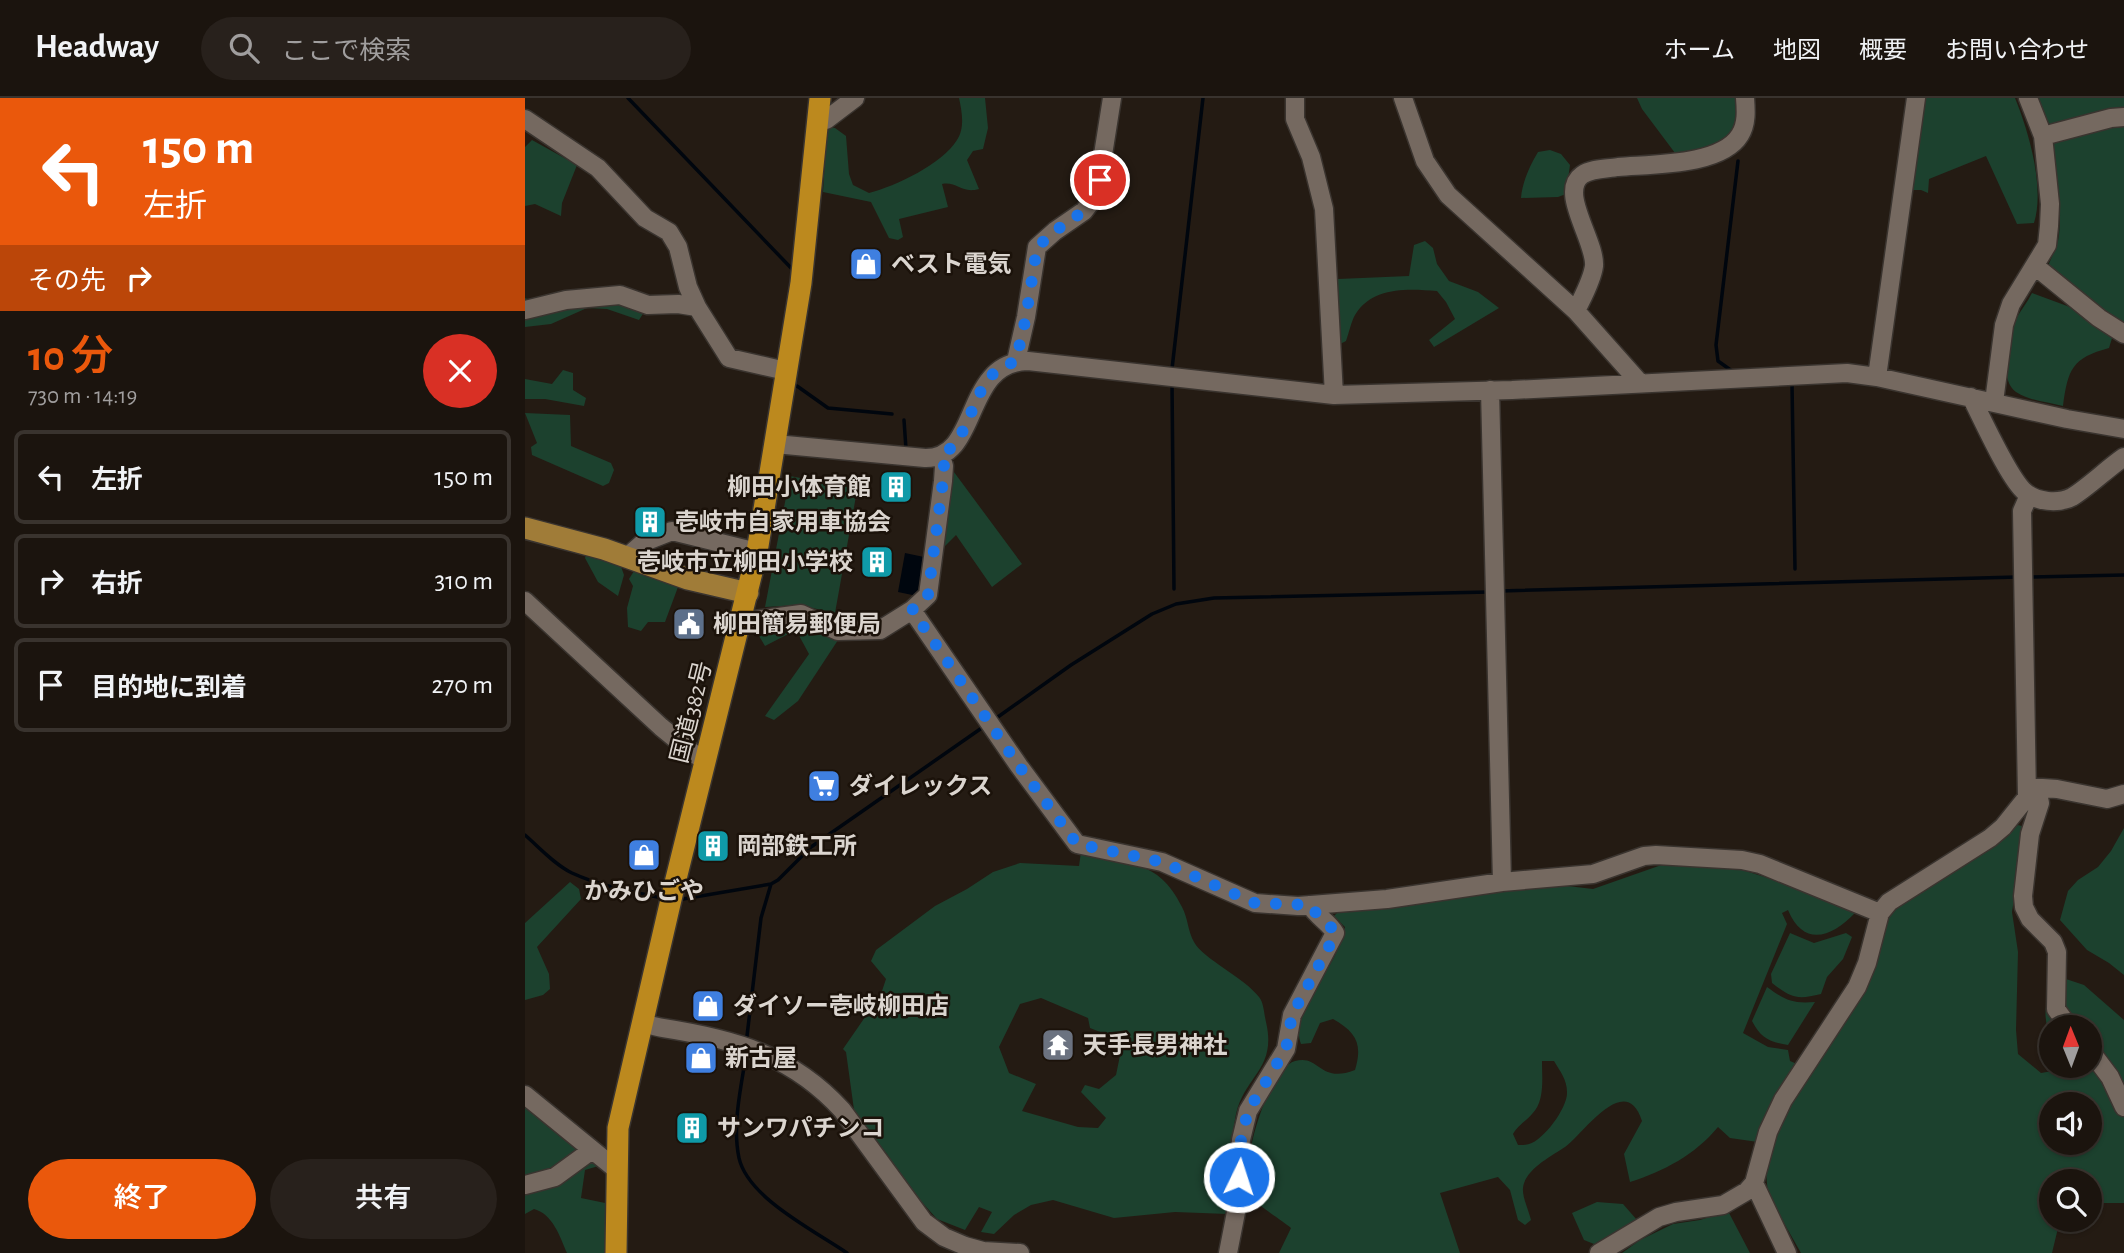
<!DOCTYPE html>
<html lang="ja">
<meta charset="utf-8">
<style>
:root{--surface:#1b140e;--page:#28211c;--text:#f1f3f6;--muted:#a09e9e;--line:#39332e;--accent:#ea580c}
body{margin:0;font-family:"Alegreya Sans","Noto Sans JP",sans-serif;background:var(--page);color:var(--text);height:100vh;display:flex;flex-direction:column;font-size:26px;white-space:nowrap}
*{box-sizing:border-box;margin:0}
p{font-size:23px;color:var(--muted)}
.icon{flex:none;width:38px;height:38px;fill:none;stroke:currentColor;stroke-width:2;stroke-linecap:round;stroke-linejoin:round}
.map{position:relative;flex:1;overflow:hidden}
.sheet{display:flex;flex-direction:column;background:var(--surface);width:525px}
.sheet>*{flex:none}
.top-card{background:#ea580c;color:#fff;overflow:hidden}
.needle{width:46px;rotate:359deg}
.fabs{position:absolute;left:1514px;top:917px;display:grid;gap:14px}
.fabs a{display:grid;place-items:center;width:63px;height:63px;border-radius:50%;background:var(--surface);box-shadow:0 2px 5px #0004,0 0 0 2px var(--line);font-size:35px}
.pin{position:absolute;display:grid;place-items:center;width:60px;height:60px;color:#fff;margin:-30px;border:4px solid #fff;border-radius:50%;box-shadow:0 2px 7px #0007}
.me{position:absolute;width:77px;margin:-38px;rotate:4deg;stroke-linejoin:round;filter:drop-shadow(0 0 5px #0008)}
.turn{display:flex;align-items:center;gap:24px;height:147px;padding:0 28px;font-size:32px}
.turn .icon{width:91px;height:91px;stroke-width:2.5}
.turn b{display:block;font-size:49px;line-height:60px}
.then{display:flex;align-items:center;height:66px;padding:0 28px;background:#0003;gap:14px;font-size:26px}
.round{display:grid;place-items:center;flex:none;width:74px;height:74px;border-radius:37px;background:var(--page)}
.headline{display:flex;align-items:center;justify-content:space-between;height:119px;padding:0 28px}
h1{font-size:42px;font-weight:600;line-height:52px;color:var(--accent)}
.primary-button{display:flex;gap:14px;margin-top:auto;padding:14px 28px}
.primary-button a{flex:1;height:80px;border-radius:42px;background:var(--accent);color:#fff;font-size:28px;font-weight:600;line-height:80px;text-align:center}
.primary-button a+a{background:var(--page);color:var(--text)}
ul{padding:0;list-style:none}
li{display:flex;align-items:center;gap:21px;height:94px;margin:0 14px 10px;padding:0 14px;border:4px solid var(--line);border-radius:10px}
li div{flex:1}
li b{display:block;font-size:26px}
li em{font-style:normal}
header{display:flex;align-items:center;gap:42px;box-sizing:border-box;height:98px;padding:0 35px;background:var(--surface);border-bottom:2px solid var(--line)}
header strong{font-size:33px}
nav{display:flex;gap:38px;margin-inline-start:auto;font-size:24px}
.search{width:490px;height:63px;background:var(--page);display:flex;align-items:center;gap:18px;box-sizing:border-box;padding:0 24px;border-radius:38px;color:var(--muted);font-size:26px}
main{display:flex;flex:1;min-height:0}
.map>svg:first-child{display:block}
.green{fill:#1c412e;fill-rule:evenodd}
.water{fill:#00060e}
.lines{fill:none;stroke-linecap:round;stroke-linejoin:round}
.stream{stroke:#00060e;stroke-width:3.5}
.minor-casing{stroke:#3a342f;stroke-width:21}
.major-casing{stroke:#3a342f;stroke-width:24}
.highway-casing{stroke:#3a342f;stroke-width:24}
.minor{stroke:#756960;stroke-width:18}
.major{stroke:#a07c38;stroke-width:21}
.highway{stroke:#bc891e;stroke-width:21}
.route{stroke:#1a73e8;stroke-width:12;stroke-dasharray:0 21.6}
.labels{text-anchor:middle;stroke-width:5;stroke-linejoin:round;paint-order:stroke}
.poi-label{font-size:24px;font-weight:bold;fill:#dbd5cf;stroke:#1b120a;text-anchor:start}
.street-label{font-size:24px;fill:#dbd5cf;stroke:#1b120a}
</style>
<header>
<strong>Headway</strong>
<div class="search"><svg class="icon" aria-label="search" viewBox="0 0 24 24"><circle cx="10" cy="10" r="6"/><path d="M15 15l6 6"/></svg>ここで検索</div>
<nav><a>ホーム</a><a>地図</a><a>概要</a><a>お問い合わせ</a></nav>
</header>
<main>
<section class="sheet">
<div class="top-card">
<div class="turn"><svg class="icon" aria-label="left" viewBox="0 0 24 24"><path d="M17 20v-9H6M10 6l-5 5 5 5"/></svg><div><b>150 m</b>左折</div></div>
<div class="then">その先<svg class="icon" aria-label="right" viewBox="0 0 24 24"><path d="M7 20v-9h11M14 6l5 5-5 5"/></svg></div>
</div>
<div class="headline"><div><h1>10 分</h1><p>730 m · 14:19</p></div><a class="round" style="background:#d93025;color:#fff"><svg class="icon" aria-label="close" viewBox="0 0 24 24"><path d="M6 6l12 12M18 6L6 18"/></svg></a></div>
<ul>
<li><svg class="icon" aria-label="left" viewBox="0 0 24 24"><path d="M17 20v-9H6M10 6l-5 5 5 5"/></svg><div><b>左折</b></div><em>150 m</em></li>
<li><svg class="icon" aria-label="right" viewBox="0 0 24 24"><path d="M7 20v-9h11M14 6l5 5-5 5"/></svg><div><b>右折</b></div><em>310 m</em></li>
<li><svg class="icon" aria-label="arrive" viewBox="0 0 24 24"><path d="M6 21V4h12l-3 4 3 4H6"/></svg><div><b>目的地に到着</b></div><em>270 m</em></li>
</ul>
<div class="primary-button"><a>終了</a><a>共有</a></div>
</section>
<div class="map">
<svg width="1599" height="1155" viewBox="0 0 1599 1155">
<rect width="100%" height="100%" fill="#241b13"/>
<path class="green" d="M434 0H460L463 30 458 51 448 53 442 62 454 91C436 96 432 83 417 86L423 109 374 121 378 139 373 142 364 140 346 104 298 94 302 29 310 30 321 38 324 76 328 87 344 95C371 88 417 66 432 42 440 30 437 14 434 0Z
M1112 0H1213C1213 7 1214 17 1212 23 1203 51 1174 56 1150 55L1117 11Z
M1397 0H1490C1504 34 1520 90 1509 125L1492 126 1461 58 1404 81 1403 95 1396 92H1383Z
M1513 0H1599V227L1538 183 1523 168C1527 158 1533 147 1534 137 1539 90 1525 44 1513 0Z
M7 42 52 67 37 105 36 118 10 106 0 108V49Z
M1025 52 1036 56 1045 67 1041 96 1033 99 996 100C997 85 1005 67 1013 54Z
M900 143 908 150 912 166 924 183 953 194 974 210 909 249 904 242 930 221 921 204 912 193C883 191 848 188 830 217 826 224 824 235 821 243L815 246 812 243 813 181 884 178 889 147Z
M1507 195 1553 212 1588 237 1584 250C1547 260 1543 271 1538 308 1522 304 1505 303 1491 294 1474 283 1481 239 1490 223 1495 213 1502 205 1507 195Z
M0 200 26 209 97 204 121 211 114 222 82 211 62 210 26 226 0 229Z
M38 272 48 275V292L61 300 59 308 20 301H0V281L27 286Z
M0 315 45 317 46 348 86 365 89 372 84 385 78 388 7 357 6 349 12 345Z
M426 370 497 466 467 489 431 437 418 450Z
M265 378 322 389 331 398 310 515 274 507 240 509Z
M63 450 93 460 99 477 93 498 73 484 60 460Z
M114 471 153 489 140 524H123L116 533 103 529 102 510 108 488 104 481 109 473Z
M277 522 315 539 273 603 249 622 240 618 284 556 271 532 240 548 234 538 239 527Z
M1493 727 1500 729 1487 814 1493 854 1491 932 1493 956 1516 975 1527 973 1528 968H1564V929H1526V943C1523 933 1519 920 1521 909 1523 899 1535 890 1538 880L1559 887 1599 922V1105H1565L1564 1083H1526V1122H1539L1533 1130 1527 1155H1276L1243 1097 1241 1074 1245 1046 1361 819 1369 808ZM1526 1006H1564V1045H1526Z
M1599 730V877L1584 865 1562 852 1535 822 1543 793 1553 782 1573 769 1586 753Z
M556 754C602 769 633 759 657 809 663 820 663 834 669 844 678 861 720 880 734 899 739 905 739 916 741 924 752 971 720 977 711 1016 704 1049 706 1083 703 1116L650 1114 589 1120 528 1102 506 1107 489 1117 469 1136 456 1134 467 1114 454 1109 440 1132 412 1121 387 1093 362 1056 330 1019 321 954 318 951 356 896 361 881 346 863 351 852 410 808 442 791 468 774 495 765 554 768ZM516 900 563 920 565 930 598 943 591 977 574 991 560 987 556 994 581 1020 573 1030 553 1029 497 1013 511 986 484 975 474 949 495 906Z
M1145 764 1211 770 1259 785 1330 815C1307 839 1279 850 1263 812L1257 815 1262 826 1218 935 1243 949 1263 952 1265 963 1272 966 1233 1044 1205 1040 1193 1029C1170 1057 1139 1073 1105 1084L1099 1056 1117 1023C1101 972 1059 1035 1040 1049 1027 1058 1000 1071 998 1090 997 1099 1004 1113 1006 1122L1000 1127 993 1122 985 1092 973 1079 915 1095 935 1155H754L766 1130C758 1123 732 1107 727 1100 711 1076 742 971 770 963 795 956 794 986 830 972 838 946 831 934 808 921L795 925 786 945 776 946C765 919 800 880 811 855 815 847 817 838 820 829L809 818 813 814 989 789 1034 787 1068 791ZM1017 963H1029C1035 973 1042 982 1042 994 1043 1009 1019 1042 1004 1046 1002 1047 994 1047 993 1047L988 1036C993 1027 1000 1024 1007 1016 1020 1003 1017 980 1017 963Z
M45 784 54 791 56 801 12 849 24 876 25 891 18 897 0 902V825Z
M1265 835 1289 845 1321 835 1327 839 1318 861 1302 879 1296 896C1272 902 1266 900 1247 885L1246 876Z
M1242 889C1260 902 1267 906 1290 904L1263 947C1244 944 1236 940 1227 923Z
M0 1002 77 1067 60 1072 56 1100 85 1106 82 1155H42C35 1139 28 1116 9 1111L0 1116Z
M1072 1104 1098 1106 1112 1122 1069 1146 1059 1142 1047 1115Z
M1203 1113 1225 1155H1097L1115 1142 1148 1126 1175 1122Z"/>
<path class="water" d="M380 455 399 459 392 498 373 494Z"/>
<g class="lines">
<path class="stream" d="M103 0 268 172
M647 271 678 0
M1207 273 1193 263 1191 247 1213 63
M647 285 649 491
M1267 286 1270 471
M272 288 303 310 367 316
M379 322 381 351
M1503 479 1599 477
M975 493 1492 479
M470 621 546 567 627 516 651 506 689 500 964 494
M0 737C15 750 29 766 47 775 75 788 107 794 137 800
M158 801 246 786 253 782 286 749 461 627
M222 938 236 820 246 786
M221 957C216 990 207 1027 214 1060 223 1100 290 1133 322 1155"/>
<defs>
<path id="minor" d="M770 0V21L786 59 799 111 809 297
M878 0 900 63 923 97 1051 213 1115 285
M0 21 73 70 120 120 144 134 153 149 163 189 172 209 204 260 261 273
M293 22H301L330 0
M1518 38 1586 20 1599 19
M1510 168 1574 220 1599 236
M0 212 41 202 95 197 123 207 153 206 172 209
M1051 213C1057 200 1067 183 1069 168 1071 143 1033 94 1057 77 1067 70 1082 71 1093 69 1127 66 1196 68 1215 37 1222 26 1221 12 1220 0
M491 263 501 219 512 149 530 133 559 113 566 104 574 82 587 0
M1352 279 1391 0
M965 292 977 784
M1446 299C1457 320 1484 381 1500 394 1512 404 1533 406 1547 399 1562 390 1583 370 1599 359
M1469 304 1479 227 1486 206 1522 147 1524 128 1525 106 1518 38 1503 0
M250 346 400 360C456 361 437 264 503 263L809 297 987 292 1322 275 1352 279 1542 321 1599 331
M102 459 119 444 147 433 232 454
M0 503 136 629 169 656 180 662
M387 512 494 668 552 746 637 764 730 805 773 808 862 801 977 784 1068 776 1119 758 1131 757 1217 762 1235 766 1355 815
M217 519 229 522 276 516 313 533 355 532 387 512 403 497 418 383 419 368 416 358
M1503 689 1532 691 1582 701 1599 696
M1512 690 1515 705 1505 736 1498 798 1499 809 1505 821 1528 844 1532 854 1531 911 1544 929
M117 926C124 926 131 929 138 930 209 941 267 957 317 1012L399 1124 419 1139 440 1148 458 1153 495 1155
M1564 951 1585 979 1599 1009
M0 997 92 1072
M1229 1085 1262 1155
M0 1087 30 1079 67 1052
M703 1155 712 1109 716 1042 723 1013 761 951 767 917 810 835C804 824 792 819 785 807
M1074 1155 1134 1119 1151 1114 1198 1107 1222 1093 1229 1085 1243 1034 1258 1002 1332 889 1342 865 1355 815 1364 804 1465 740 1478 729 1502 699 1497 413 1504 397"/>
<path id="major" d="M0 430 79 451 163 481 223 495"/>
<path id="highway" d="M91 1155 93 1030 148 793 232 454 276 185 295 0"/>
</defs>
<use href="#minor" class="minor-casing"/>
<use href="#major" class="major-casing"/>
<use href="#highway" class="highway-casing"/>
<use href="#minor" class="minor"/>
<use href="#major" class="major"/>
<use href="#highway" class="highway"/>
</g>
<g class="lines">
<path class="route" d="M575 82 566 104 559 113 530 133 512 149 501 219 491 263C484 266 476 269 471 273 445 297 446 339 416 358L419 368 418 383 403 497 387 512 494 668 552 746 637 764 730 805 785 807C792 819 804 824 810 835L808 841 767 917 761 951 723 1013 716 1042 714 1079"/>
</g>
<defs>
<symbol id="shop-square" viewBox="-11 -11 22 22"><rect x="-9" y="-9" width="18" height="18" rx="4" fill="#3f7fe0" stroke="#1b120a"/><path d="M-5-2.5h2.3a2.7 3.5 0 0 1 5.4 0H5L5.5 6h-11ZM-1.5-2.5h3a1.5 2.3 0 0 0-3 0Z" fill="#fff"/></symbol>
<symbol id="building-square" viewBox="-11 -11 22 22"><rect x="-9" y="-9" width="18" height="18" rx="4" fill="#0f9aa8" stroke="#1b120a"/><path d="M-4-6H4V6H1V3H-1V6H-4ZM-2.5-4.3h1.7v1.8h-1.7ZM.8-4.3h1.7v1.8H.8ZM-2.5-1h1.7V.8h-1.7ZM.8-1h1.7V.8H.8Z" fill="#fff"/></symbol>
<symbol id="civic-square" viewBox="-11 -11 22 22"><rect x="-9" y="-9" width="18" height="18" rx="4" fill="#5c6f8a" stroke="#1b120a"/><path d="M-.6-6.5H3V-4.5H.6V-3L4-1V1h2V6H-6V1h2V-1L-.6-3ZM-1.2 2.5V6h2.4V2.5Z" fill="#fff"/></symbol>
<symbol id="supermarket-square" viewBox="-11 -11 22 22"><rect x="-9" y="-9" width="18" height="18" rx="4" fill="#3f7fe0" stroke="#1b120a"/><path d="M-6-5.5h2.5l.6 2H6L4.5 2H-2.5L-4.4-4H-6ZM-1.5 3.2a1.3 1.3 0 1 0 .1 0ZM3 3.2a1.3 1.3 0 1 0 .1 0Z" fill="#fff"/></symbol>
<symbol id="temple-square" viewBox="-11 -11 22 22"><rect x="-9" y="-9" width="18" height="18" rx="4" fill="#6b7280" stroke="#1b120a"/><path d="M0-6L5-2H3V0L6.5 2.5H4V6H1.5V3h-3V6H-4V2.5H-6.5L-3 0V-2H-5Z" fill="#fff"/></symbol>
</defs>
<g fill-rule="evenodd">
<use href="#shop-square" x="322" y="147" width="38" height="38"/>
<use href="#building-square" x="352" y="370" width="38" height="38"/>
<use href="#building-square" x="106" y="405" width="38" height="38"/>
<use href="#building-square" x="333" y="445" width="38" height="38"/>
<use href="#civic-square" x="145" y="507" width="38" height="38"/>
<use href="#supermarket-square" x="280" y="669" width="38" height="38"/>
<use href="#building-square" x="169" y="729" width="38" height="38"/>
<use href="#shop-square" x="100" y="738" width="38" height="38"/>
<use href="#shop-square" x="164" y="889" width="38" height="38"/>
<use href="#temple-square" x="514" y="928" width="38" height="38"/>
<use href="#shop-square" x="157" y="941" width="38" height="38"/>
<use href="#building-square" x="148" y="1011" width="38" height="38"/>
</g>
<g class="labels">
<g class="poi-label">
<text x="366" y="174">ベスト電気</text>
<text x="346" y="397" text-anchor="end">柳田小体育館</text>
<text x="150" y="432">壱岐市自家用車協会</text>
<text x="328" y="472" text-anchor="end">壱岐市立柳田小学校</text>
<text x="188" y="534">柳田簡易郵便局</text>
<text x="324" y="696">ダイレックス</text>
<text x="212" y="756">岡部鉄工所</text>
<text x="119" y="801" text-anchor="middle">かみひごや</text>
<text x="208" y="916">ダイソー壱岐柳田店</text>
<text x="558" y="955">天手長男神社</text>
<text x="200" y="968">新古屋</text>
<text x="192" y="1038">サンワパチンコ</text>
</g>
<g class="street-label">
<text transform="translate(166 614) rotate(-76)" y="8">国道382号</text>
</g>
</g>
</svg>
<div class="fabs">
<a><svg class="needle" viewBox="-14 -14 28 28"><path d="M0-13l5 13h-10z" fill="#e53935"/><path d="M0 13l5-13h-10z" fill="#a09e9e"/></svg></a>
<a><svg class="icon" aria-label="sound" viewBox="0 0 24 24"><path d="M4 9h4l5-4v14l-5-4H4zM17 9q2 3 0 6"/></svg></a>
<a><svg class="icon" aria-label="search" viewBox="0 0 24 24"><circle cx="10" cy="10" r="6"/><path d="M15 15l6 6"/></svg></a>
</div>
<div class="pin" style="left:575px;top:82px;background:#d93025"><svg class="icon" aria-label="arrive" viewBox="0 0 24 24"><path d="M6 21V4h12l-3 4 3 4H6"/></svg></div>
<svg class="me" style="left:714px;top:1079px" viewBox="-20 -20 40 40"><circle r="17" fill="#1a73e8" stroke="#fff" stroke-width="3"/><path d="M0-11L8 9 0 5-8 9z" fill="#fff"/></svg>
</div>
</main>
